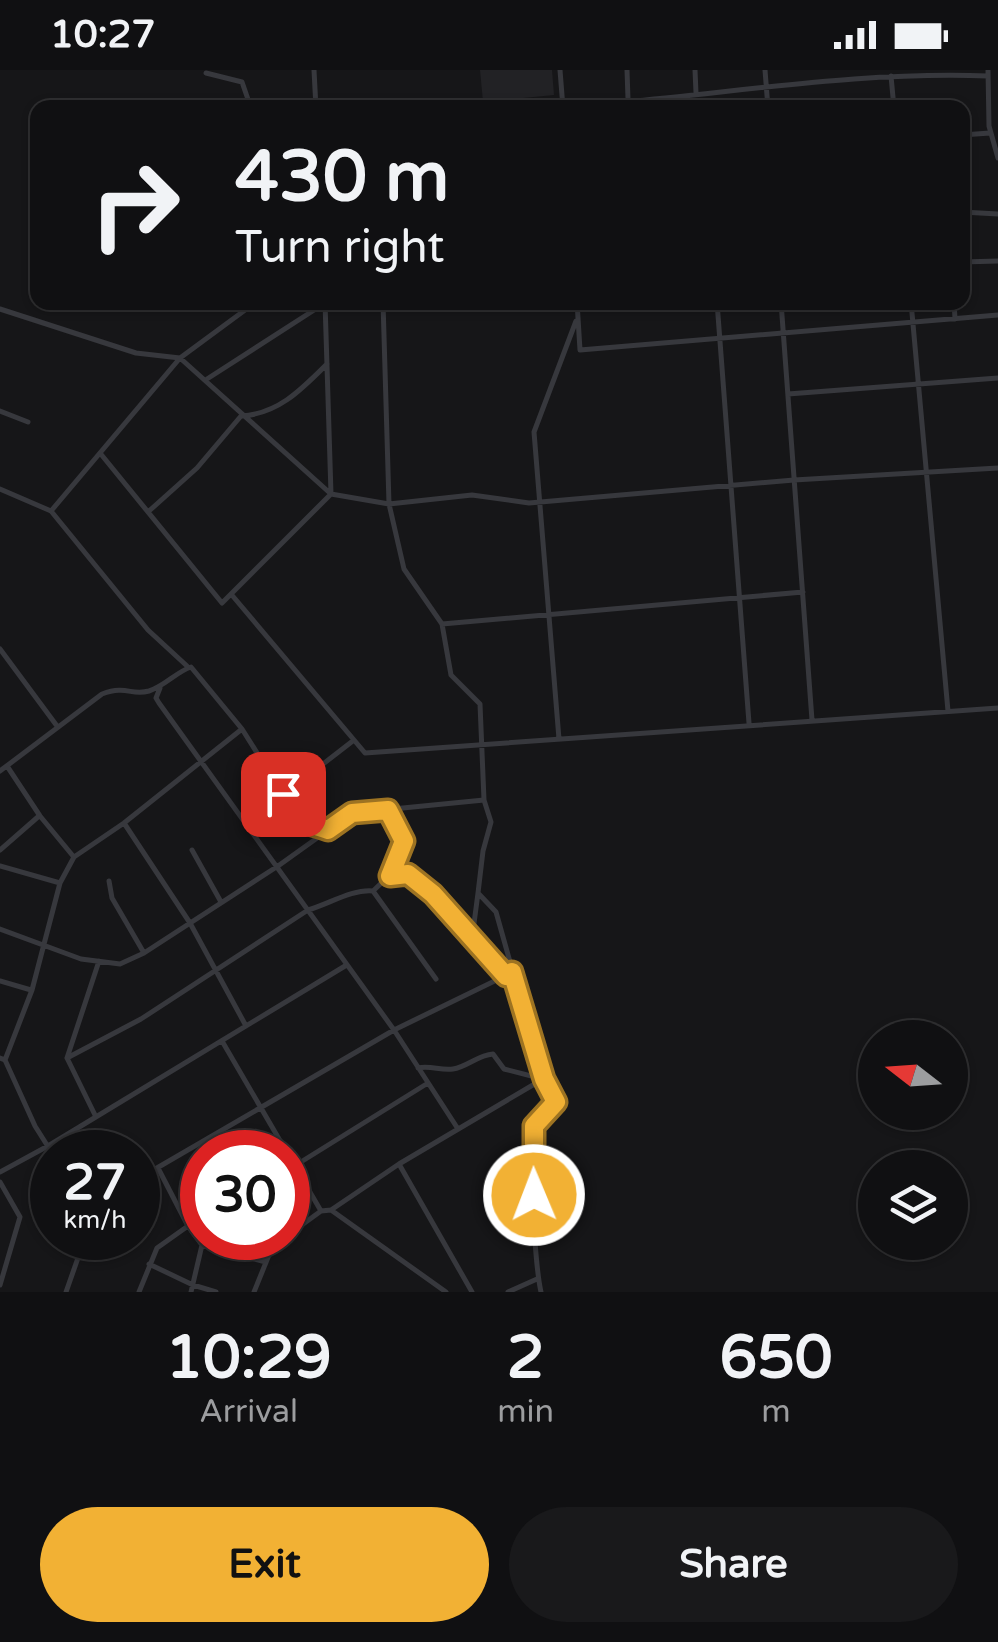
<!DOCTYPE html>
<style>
:root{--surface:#101012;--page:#19191b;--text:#f1f3f6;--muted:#9c9d9f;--line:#303032;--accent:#f2b134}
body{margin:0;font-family:"Varela Round",sans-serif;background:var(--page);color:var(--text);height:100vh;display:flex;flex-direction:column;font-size:38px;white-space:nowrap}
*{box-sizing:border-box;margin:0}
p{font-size:32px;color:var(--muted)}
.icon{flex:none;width:55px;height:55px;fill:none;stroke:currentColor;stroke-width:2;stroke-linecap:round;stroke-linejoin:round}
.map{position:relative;height:1222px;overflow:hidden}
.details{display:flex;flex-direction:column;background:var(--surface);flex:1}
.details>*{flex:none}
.top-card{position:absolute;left:30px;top:30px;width:940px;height:210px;border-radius:20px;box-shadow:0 2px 8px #0004,0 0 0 2px var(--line);background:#101012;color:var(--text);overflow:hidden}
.needle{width:65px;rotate:287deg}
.buttons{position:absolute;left:858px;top:950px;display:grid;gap:20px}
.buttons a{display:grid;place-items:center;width:110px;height:110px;border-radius:50%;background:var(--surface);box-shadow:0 2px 8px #0004,0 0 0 2px var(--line);font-size:50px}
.speed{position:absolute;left:30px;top:1060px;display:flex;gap:20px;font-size:50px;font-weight:700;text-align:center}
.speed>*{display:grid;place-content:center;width:130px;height:130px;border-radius:50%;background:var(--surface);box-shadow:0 2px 8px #0004,0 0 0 2px var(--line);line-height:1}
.speed small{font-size:25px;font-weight:400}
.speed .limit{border:15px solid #d22;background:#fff;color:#111}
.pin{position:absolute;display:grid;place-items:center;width:85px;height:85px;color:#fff;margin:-42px;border-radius:20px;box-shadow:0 5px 15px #0006}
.me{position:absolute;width:110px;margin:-55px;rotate:359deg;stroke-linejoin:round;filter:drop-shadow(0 0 8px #0008)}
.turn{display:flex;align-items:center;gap:35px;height:210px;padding:0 40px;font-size:45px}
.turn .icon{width:130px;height:130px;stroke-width:2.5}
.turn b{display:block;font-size:70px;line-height:85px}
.eta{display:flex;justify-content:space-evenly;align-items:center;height:170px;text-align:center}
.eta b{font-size:60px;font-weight:700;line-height:70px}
.action{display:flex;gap:20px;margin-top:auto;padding:20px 40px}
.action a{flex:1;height:115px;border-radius:60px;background:var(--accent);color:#111;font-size:40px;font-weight:700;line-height:115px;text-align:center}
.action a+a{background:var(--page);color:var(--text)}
.status{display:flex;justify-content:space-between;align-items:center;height:70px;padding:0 50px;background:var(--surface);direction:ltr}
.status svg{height:28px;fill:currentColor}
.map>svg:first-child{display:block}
.built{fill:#222225}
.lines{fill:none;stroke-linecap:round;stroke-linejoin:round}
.street{stroke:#37383d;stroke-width:5}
.route-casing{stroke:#9d7322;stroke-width:25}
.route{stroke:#f2b134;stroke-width:18}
</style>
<div class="status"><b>10:27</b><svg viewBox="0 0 49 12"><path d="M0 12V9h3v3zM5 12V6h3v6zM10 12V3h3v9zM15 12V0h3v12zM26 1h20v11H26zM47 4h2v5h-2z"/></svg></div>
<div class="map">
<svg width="998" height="1222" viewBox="0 0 998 1222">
<rect width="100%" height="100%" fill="#161618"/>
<path class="built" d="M480 0H552L554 25 483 32Z"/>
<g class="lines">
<path class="street" d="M314 0 316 38
M560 0 563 38
M627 0 628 29
M695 0 696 23
M765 0 768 38
M988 0 989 56 998 88
M206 3 242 12 251 38
M891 6 894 38
M530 38C683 33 834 0 988 6
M962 65 990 63
M962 142 998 144
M962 192 998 191
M325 232 331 424 389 434 472 425 529 433 794 410 998 398
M383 232 389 434 404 499 442 554 803 522
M577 232 580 280 998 245
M717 232 749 653
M781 232 812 650
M911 232 948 641
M954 232 955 249
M0 239 136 283 180 288 331 424 222 533 100 383
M207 309 325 233
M788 324 998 308
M0 341 28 352
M0 419 51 441 148 560 187 596
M51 441 180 288 256 232
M149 441 197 398 241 346C278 344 301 320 327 294
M231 524 365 683 998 638
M442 554 451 605 480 634 484 730 491 752 483 781 478 823 496 842 543 1009 556 1032C551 1041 540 1046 535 1055 526 1071 536 1200 541 1222
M0 579 57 656
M160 618 156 628 159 633 394 960 458 1059
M559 669 534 362 576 251
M7 696 40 746 73 786
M0 701 102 624C127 615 131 626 149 621 165 616 176 602 191 597L242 659 283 724 288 741 298 750 328 760
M124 753 190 853 246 956
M247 753 354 670
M0 780 39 746
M192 780 221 832
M0 796 60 813
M392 806 408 804 433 824 506 906
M109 811 112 828 144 883
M373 821 436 909
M0 859 81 889 120 894 144 883 278 796 352 743 484 730
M468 864 473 861 478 823
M0 911 31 920
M222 971 321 1141
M0 988 5 990 35 1056 52 1083
M67 988 141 949 308 840C329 834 352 819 373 821 385 810 407 790 404 771 403 762 393 749 389 741
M5 990 32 920 60 813 74 787 124 753 242 659
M418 998C430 995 441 1001 453 999 467 997 478 985 493 984L504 999 543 1009
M95 1045 67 988 99 891
M213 1067 220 1082
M399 1094 472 1222
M296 1095 428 1013
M158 1098 188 1156 202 1175 191 1222
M0 1102 48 1076 345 896
M138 1109 394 960 513 902
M0 1112 20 1147 0 1215
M331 1140 446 1222
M288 1165 321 1141 331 1140 399 1094 543 1009
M202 1175 266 1192
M149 1194 193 1215 216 1222
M66 1222 85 1168
M139 1222 157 1178 188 1156
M254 1222 273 1175 284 1168
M508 1222 537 1209"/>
</g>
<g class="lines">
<defs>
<path id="route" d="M283 724C292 752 302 751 328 760L352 743 388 740 404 771 390 806 408 804 433 824 506 906 512 902 544 1009 556 1032 534 1056V1125"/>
</defs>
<use href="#route" class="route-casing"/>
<use href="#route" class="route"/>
</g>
</svg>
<div class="buttons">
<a><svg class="needle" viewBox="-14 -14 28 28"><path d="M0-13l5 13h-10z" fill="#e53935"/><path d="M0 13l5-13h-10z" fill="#9c9d9f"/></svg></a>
<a><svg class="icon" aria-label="layers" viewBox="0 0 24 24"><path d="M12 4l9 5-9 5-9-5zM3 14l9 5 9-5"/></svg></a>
</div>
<div class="speed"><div>27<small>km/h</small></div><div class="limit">30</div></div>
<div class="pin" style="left:283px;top:724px;background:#d93025"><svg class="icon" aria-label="arrive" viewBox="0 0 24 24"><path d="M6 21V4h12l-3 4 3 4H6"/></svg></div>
<svg class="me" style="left:534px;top:1125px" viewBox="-20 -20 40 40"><circle r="17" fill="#f2b134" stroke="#fff" stroke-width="3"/><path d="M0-11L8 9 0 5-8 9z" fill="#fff"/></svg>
<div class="top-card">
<div class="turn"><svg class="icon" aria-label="right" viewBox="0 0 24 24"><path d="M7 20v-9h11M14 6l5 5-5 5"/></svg><div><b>430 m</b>Turn right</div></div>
</div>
</div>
<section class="details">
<div class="eta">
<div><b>10:29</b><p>Arrival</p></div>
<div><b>2</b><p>min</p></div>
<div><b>650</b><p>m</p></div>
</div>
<div class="action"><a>Exit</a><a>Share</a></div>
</section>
